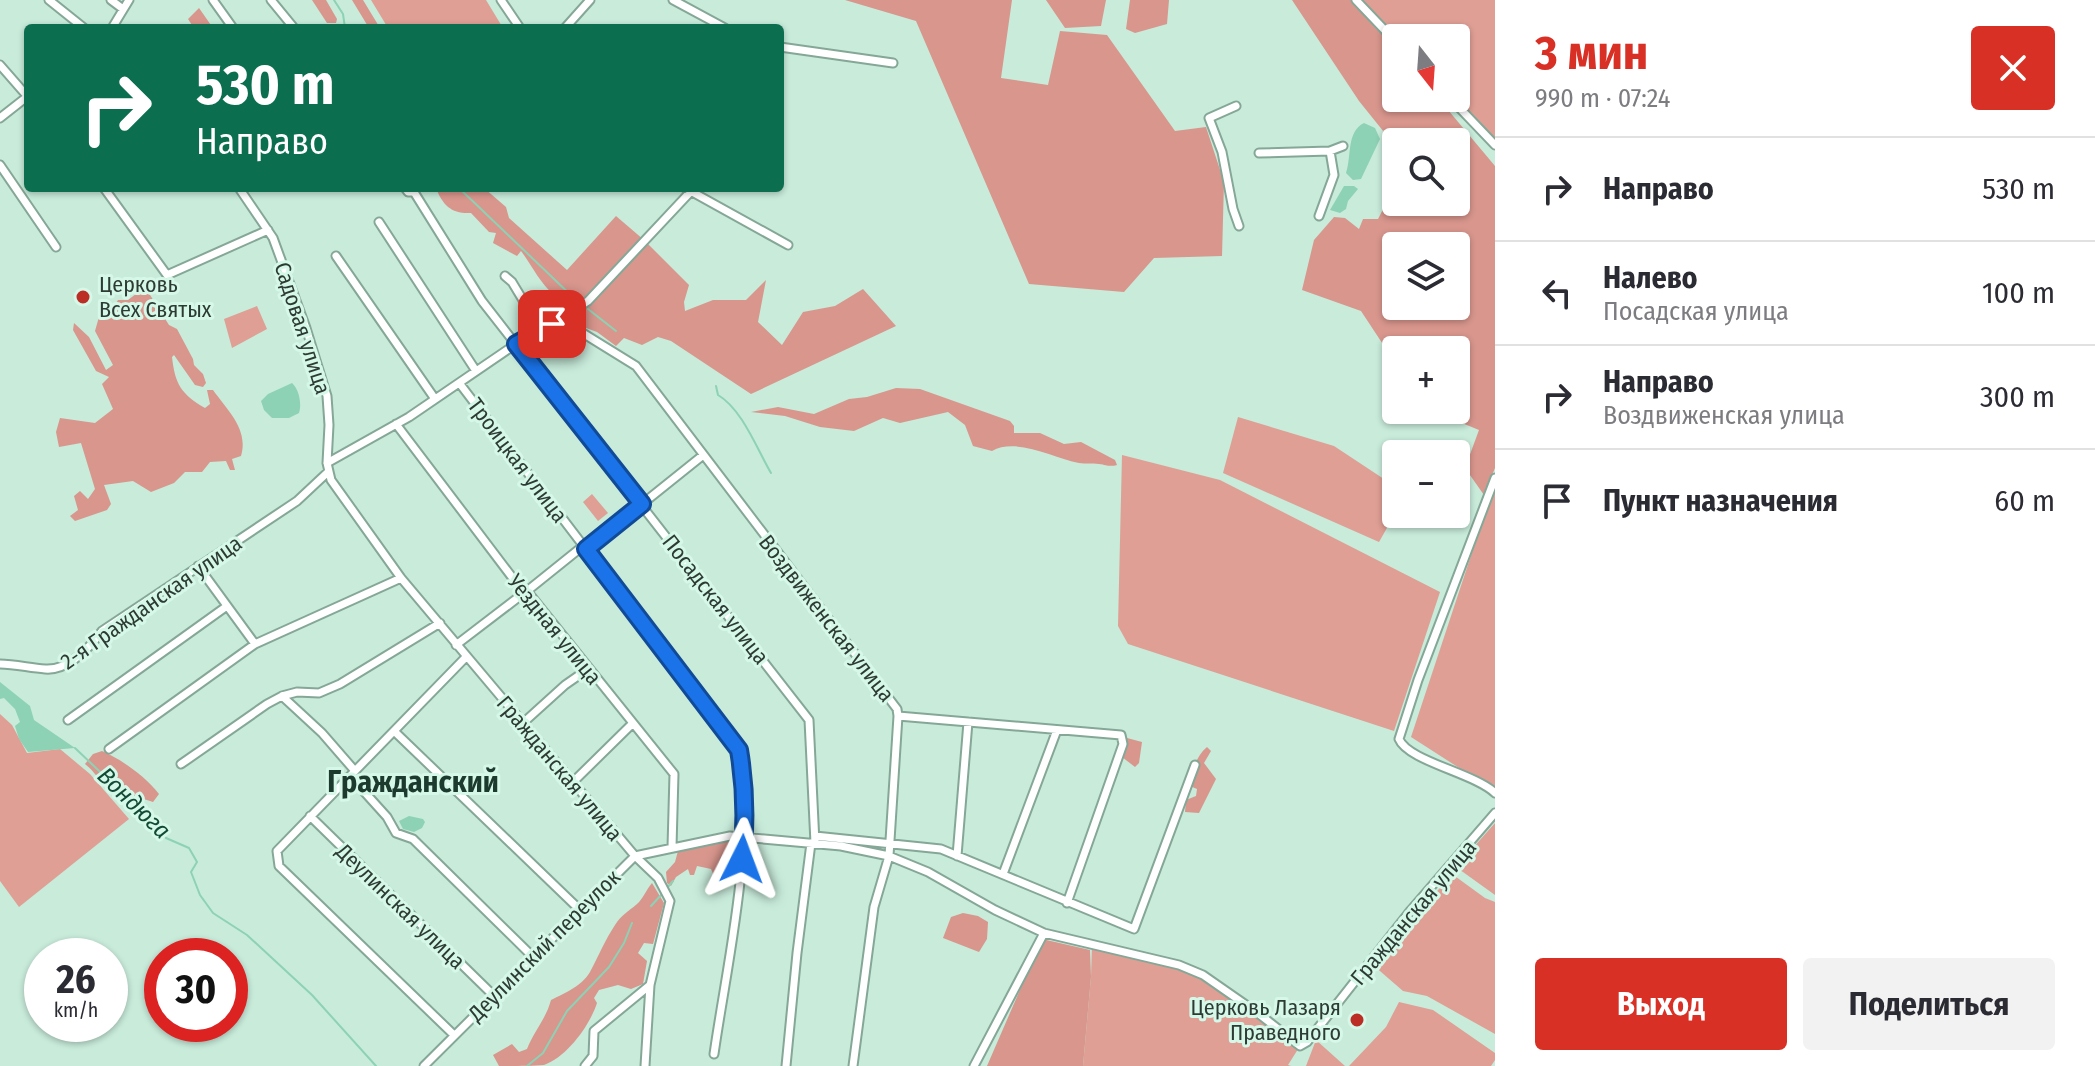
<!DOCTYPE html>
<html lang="ru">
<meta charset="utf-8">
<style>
:root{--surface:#fff;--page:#f2f2f3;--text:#2b2b33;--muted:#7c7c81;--line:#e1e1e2;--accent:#d93025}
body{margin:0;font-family:"Fira Sans Condensed",sans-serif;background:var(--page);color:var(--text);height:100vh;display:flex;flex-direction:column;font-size:30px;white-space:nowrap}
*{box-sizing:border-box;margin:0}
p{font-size:26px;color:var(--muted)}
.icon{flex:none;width:44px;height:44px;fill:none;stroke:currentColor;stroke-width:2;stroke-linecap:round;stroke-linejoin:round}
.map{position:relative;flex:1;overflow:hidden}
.panel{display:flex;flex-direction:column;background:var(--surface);width:600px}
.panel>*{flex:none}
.hud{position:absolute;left:24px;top:24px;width:760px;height:168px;border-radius:8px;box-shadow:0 2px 6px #0004;background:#0b6e4f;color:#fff;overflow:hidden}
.needle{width:52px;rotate:163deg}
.fabs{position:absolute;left:1382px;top:24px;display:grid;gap:16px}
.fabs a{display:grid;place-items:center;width:88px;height:88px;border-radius:8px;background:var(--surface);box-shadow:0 2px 6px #0004;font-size:40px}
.speed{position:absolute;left:24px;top:938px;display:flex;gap:16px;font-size:40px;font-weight:700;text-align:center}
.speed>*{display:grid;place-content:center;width:104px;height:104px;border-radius:50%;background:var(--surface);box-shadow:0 2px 6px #0004;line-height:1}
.speed small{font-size:20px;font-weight:400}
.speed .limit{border:12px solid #d22;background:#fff;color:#111}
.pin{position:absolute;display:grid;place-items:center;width:68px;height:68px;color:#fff;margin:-34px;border-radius:16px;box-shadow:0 4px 12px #0006}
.me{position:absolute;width:88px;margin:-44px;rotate:3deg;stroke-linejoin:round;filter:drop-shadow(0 0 6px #0008)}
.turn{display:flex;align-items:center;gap:28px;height:168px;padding:0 40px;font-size:36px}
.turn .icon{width:104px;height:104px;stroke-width:2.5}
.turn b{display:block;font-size:56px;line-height:68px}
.round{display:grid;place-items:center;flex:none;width:84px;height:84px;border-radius:8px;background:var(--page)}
.overview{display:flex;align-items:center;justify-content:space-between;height:136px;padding:0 40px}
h1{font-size:48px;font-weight:700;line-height:60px;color:var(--accent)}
.button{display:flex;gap:16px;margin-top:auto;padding:16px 40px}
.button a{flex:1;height:92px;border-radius:8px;background:var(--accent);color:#fff;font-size:32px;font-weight:700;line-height:92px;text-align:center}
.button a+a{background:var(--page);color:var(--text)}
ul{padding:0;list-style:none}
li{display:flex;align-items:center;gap:24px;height:104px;padding:0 40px;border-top:2px solid var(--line)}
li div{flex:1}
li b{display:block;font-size:30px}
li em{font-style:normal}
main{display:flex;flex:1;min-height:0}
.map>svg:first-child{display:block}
.green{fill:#df9f95}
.forest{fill:#d8968d;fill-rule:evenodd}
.water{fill:#8dd2b4}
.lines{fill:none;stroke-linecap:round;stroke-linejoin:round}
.stream{stroke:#8dd2b4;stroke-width:2}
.minor-casing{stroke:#85a797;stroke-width:11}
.minor{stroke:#fff;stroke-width:7}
.route-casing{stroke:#114b97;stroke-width:20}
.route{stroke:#1a73e8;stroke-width:14}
.poi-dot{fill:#bb2d25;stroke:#d5f8e8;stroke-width:3}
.labels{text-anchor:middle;stroke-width:6;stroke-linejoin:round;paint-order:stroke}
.poi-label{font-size:22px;fill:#2d3b34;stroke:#d5f8e8;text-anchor:start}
.street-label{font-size:22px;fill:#2d3b34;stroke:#d5f8e8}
.water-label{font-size:24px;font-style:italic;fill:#124a36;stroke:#d5f8e8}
.district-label{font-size:30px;font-weight:bold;fill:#1c3a2e;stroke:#d5f8e8}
</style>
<main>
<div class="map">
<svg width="1495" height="1066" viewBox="0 0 1495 1066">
<rect width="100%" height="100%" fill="#c8ebda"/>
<path class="green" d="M371 0H486L503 28H388Z
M1356 0H1495V145L1450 98H1456V38H1396Z
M257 306 267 329 232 348 224 319Z
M1238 417 1334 446 1396 487V512L1379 542 1223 473Z
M1122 455 1220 480 1440 592 1394 731 1128 644 1118 626Z
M1495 483V791L1411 737Z
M592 494 608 513 598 521 583 502Z
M0 714 12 725 27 753 60 749 90 774 129 819 19 907 0 881Z
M1495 823V895L1456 867Z
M1452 874 1485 898 1495 902V1034L1427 996 1403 991 1373 965Z
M1092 944 1179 965 1233 995 1300 1046 1288 1065 1291 1066H1083L1091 977Z
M1399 1002 1433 1010 1495 1053V1060L1491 1066H1349L1386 1027Z
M1316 1040 1345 1066H1306Z"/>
<path class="forest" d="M312 0H326L337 19 336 23H327Z
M352 0H363L380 28H369Z
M845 0H1012L1001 78 1048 85 1060 31 1107 35 1175 131 1206 127 1224 182 1222 256 1154 258 1124 292 1029 284 916 21Z
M1046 0H1106L1101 26 1065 28Z
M1130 0H1169L1167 24 1135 33 1126 29Z
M1292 0H1351L1396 49V98H1438L1495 166V468L1484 495 1465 468 1479 430 1430 410H1456V350H1396V364L1361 311 1302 290 1314 240 1334 217 1345 218 1359 229 1363 219H1378L1396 184V202H1456V142H1396V147L1359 101ZM1396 246H1456V306H1396Z
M199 8 213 28H203L201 24 192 25 188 19Z
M436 188H484L506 207 509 218 567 270 616 216 644 240 689 285 684 302 685 311 713 300H746L766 280 758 322 782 345 803 312 835 306 863 289 896 326 751 394 671 341 658 337 642 345 624 338 616 346 597 332 578 325 564 291 555 296C539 282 533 267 521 251L517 256 493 243 496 233 489 232 471 213C452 214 443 206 436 188Z
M145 287 169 325 177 329 193 359 194 365 203 374 206 383 203 387 195 385 174 355 172 357C175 384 181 394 205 408L210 404 207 390H213C227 410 249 429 241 456L232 459 235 470H230L226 461 210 462 202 472H185L174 483 151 492 133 481 104 485 111 504 107 510 75 521 70 516 78 510 74 496 80 491 88 499 95 489 81 443 59 447 56 432 60 418 95 423 113 409 102 384 109 377 96 371 73 330 74 323 89 337 106 370 113 365 95 331 99 317 109 315 118 300H128Z
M896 388 920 389 1010 421 1014 426V433H1040L1064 444 1081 442 1115 460 1117 465C1109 467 1107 465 1099 464 1092 463 1086 464 1079 463 1054 458 1016 437 992 451L973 446 965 425 948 412 900 423 883 418 854 431 820 427 785 416 751 412 778 407 814 414 849 399 867 397Z
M1127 738 1142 742 1139 763 1135 767 1122 757Z
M1207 747 1211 751 1204 763 1216 779 1199 813 1185 812 1186 800 1196 796 1197 789 1190 786C1193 771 1195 757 1207 747Z
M102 751C121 759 146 777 159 794L153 802C141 797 131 798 120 795 106 792 96 772 85 764L93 754Z
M719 840 742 843 734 875 723 879 715 878 711 869 697 866 694 875H690L688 869 676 877 671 886 667 883 666 872 675 862 678 851 685 847Z
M652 883 664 903 653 944 644 943 638 953 647 961 643 984 631 989 618 985 599 990 594 998 597 1003C590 1025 567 1057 544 1065 531 1066 513 1066 499 1066L493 1055 512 1044 519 1052 527 1049C534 1031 546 1019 551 1000 565 993 584 985 591 970 599 955 605 940 615 925 622 914 628 912 637 904 643 899 646 890 652 883Z
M963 913 978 916 988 922 987 939 979 952 943 938 951 917Z
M1042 939 1090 950 1091 977 1083 1066H987Z"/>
<path class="water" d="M1364 123 1375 128 1380 139 1361 179 1353 180 1346 173C1352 156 1346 132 1364 123Z
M1344 186H1354L1358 189 1348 201 1346 209 1340 213 1330 210Z
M292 383C299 389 302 404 299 413L289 418H272L264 410 261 401 268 394Z
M0 682 30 706 34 720 75 748 28 752 19 739 15 726 20 722 15 709 4 698 0 699Z
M409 816 423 819 425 822 422 828 414 832 403 829 399 821Z"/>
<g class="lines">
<path class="stream" d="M334 0 343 14 345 28
M459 188 577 301
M588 309 616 331
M716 386 718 395C742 409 757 449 771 473
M75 748 140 810 154 820 166 838 189 848 197 862 191 872 200 895 213 913 247 935 312 995 376 1066
M666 889 673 881
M651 906 662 894
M527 1066 543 1053 567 1011 609 967 624 943 632 923"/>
<defs>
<path id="minor" d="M49 0 84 28
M111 0 123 9
M213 0 233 28
M271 0 294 28
M501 0 520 28
M673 0 725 28
M1356 0 1396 42
M112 28 129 0
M565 28 590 0
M780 47 893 63
M0 65 28 97
M1450 98 1495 145
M1236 106 1209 118 1222 152 1233 209 1239 226
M0 118 28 96
M1259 153 1330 151 1343 146
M0 165 56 247
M104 188 167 275 268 230
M239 188 273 238 306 328 327 396 329 425 327 463 331 480 401 578 635 856 730 836 841 846 889 856 928 872 995 910 1044 933 1179 965 1203 975 1259 1014 1300 1046 1307 1042 1411 910 1495 813
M405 188 408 192H414L482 301 809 720 815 843
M685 188 788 245
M1319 216 1334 175 1330 151
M379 222 476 371
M336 256 435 399
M505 276 512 282 541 330
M560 319 588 301 694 188
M460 384 739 750C755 847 728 957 714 1054
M396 424 524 593 527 591 674 774 672 847
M327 463 409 417 516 344 560 319 636 366 897 709 898 716 889 856 874 907 853 1066
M1495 478 1418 680 1399 739C1408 761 1474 773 1495 793
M586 549 702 456
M198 566 255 644
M527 591 583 546
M456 645 524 593
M0 664C15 664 30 668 45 669 68 671 90 647 102 631L297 501 328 472
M282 696 322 733 355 771
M898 716 1121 735 1123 744 1067 903
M68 720 227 606
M523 723 565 685 588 669
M394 731 579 909
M109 749 255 644 401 578
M181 764 267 704 282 696 297 692 319 693 340 684 440 623
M350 776 387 817 396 833 413 839 532 956
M572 783 632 724
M310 816 493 995
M815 836 941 849 1134 929 1195 765
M957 856 968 722
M1003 874 1057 730
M454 1035 279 866 277 851 466 657
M424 1066 635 856 658 878 670 901 650 985 645 1066
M585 1066 593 1056 594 1031 650 985
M786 1066 797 953 811 843
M974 1066 1044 933"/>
</defs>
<use href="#minor" class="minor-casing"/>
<use href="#minor" class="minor"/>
</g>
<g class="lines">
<defs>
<path id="route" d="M552 324 516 344 642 504 586 549 739 750C745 786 746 823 742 859"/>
</defs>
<use href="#route" class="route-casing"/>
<use href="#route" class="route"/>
</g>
<g class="poi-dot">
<circle cx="83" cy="297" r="8"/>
<circle cx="1357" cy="1020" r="8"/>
</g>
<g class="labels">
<g class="poi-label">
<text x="99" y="292">Церковь<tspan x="99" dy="25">Всех Святых</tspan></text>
<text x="1341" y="1015" text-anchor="end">Церковь Лазаря<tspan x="1341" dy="25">Праведного</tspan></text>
</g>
<g class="street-label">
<text transform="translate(303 328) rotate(72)" y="8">Садовая улица</text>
<text transform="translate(518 460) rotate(53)" y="8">Троицкая улица</text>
<text transform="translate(716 599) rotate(52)" y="8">Посадская улица</text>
<text transform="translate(151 602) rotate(-35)" y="8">2-я Гражданская улица</text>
<text transform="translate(827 618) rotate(52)" y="8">Воздвиженская улица</text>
<text transform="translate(555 629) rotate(51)" y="8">Уездная улица</text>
<text transform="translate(560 768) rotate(50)" y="8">Гражданская улица</text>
<text transform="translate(401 906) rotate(44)" y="8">Деулинская улица</text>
<text transform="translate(1413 912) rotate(-50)" y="8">Гражданская улица</text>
<text transform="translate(544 945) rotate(-45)" y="8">Деулинский переулок</text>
</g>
<g class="water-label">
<text transform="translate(134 803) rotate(44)" y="8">Вондюга</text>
</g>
<g class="district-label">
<text x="413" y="792">Гражданский</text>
</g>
</g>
</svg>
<div class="fabs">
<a><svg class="needle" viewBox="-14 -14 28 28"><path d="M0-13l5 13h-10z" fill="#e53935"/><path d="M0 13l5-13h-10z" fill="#7c7c81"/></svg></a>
<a><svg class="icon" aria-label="search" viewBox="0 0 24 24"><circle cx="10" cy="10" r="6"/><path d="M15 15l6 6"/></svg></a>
<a><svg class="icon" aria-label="layers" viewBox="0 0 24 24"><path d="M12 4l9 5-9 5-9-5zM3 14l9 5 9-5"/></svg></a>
<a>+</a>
<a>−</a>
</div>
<div class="speed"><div>26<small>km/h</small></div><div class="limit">30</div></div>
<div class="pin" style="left:552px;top:324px;background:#d93025"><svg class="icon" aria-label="arrive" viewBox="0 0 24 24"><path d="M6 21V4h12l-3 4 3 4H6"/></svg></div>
<svg class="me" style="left:742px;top:859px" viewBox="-20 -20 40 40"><path d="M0-17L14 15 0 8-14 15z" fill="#1a73e8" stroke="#fff" stroke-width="4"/></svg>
<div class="hud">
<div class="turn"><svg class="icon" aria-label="right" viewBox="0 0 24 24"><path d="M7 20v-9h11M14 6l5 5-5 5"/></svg><div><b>530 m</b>Направо</div></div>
</div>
</div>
<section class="panel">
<div class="overview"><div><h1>3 мин</h1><p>990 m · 07:24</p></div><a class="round" style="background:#d93025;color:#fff"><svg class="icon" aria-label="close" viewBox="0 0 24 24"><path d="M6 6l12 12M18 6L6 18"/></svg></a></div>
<ul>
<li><svg class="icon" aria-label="right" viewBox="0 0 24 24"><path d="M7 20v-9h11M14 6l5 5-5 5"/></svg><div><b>Направо</b></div><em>530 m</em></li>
<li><svg class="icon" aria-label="left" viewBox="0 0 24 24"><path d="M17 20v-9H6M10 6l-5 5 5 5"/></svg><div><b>Налево</b><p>Посадская улица</p></div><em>100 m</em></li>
<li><svg class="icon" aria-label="right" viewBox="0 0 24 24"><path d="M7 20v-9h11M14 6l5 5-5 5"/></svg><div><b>Направо</b><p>Воздвиженская улица</p></div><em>300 m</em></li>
<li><svg class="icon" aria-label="arrive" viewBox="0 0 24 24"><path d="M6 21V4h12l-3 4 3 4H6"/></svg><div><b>Пункт назначения</b></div><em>60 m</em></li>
</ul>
<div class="button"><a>Выход</a><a>Поделиться</a></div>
</section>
</main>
